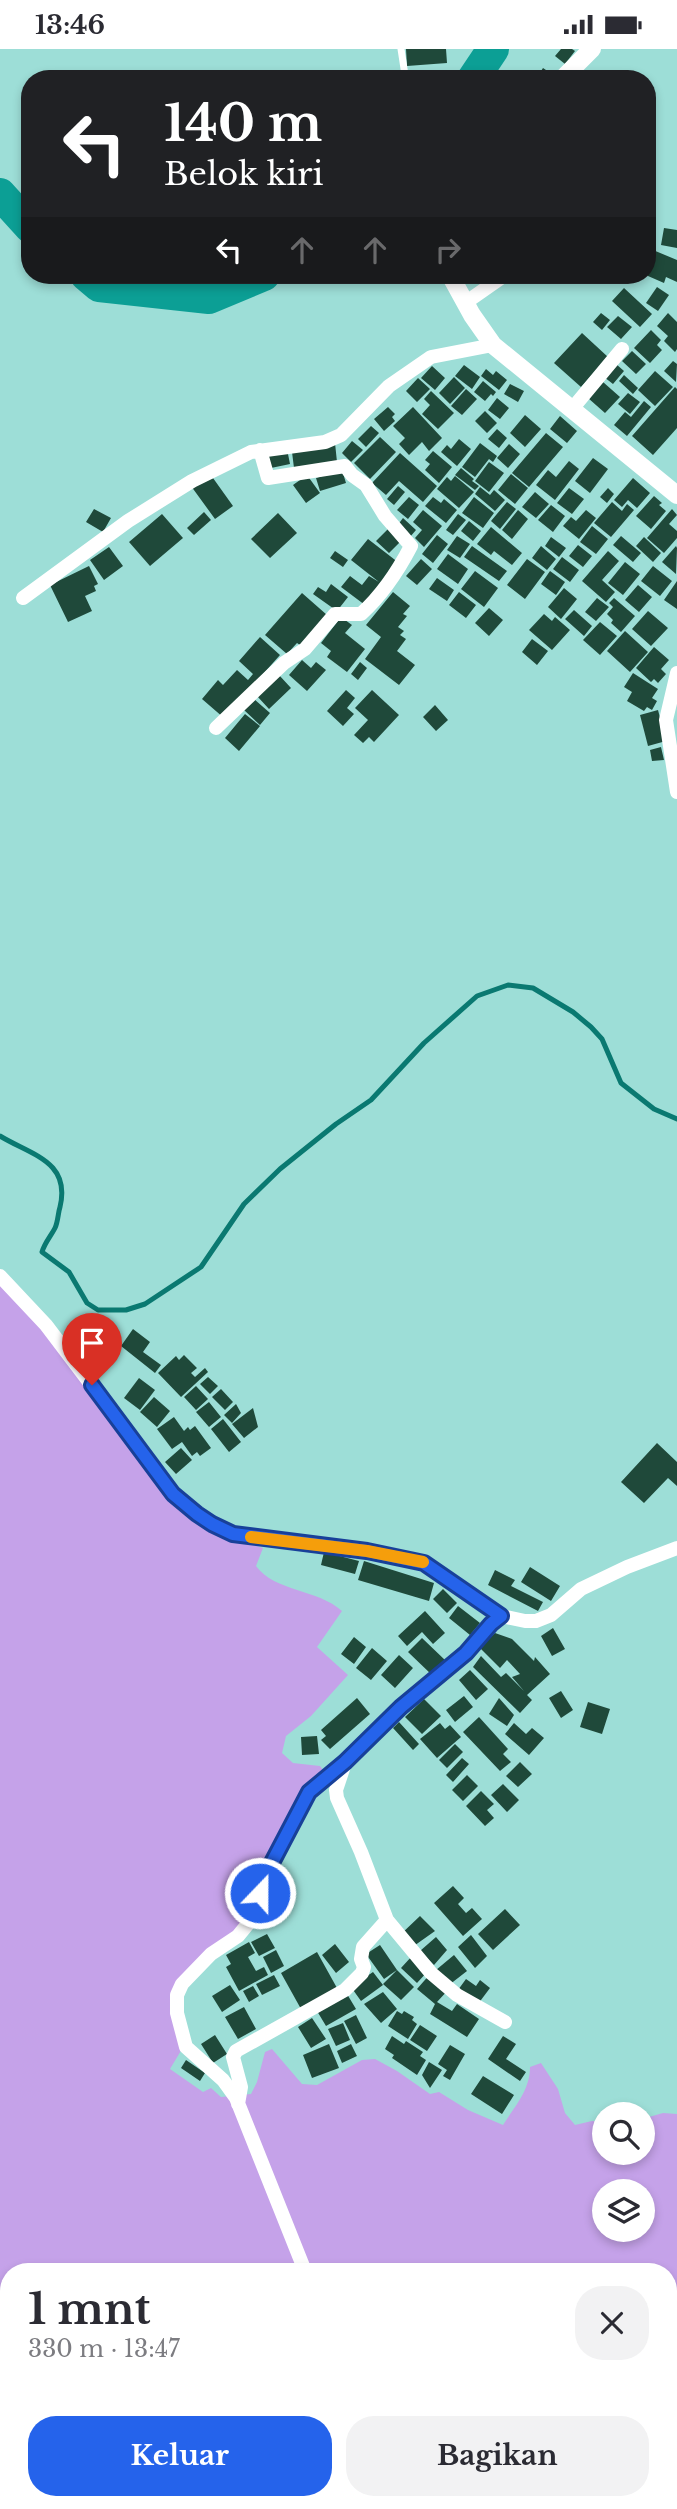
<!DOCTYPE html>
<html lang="id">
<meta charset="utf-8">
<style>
:root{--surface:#fff;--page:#f2f2f3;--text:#2b2b33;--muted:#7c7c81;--accent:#2563eb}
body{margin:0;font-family:"Libre Baskerville",serif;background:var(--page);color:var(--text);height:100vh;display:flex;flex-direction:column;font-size:26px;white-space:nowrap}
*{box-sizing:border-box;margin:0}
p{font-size:23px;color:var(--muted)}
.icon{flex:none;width:38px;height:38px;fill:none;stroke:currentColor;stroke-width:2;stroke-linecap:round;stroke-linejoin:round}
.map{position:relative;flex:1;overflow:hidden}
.sheet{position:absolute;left:0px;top:2214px;width:677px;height:247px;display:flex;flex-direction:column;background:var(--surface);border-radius:28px 28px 0 0;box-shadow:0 4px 10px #0003}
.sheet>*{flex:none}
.top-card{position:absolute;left:21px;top:21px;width:635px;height:214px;border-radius:28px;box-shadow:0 4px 10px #0003;background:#202124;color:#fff;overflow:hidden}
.tools{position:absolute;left:592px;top:2053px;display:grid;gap:14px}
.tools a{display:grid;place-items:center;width:63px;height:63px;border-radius:50%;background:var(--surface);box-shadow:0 4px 10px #0003;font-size:35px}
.pin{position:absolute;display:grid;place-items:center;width:60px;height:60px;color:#fff;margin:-72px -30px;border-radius:50% 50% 50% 0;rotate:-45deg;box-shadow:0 0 7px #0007}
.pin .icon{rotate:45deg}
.me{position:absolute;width:77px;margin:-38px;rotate:22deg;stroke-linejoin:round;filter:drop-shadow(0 0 5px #0008)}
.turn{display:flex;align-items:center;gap:24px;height:147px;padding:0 28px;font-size:32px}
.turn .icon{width:91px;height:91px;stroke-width:2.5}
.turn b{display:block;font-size:49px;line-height:60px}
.lanes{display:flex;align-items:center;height:66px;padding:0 28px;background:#0003;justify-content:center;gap:35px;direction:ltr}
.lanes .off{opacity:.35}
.round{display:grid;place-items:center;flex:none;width:74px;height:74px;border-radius:28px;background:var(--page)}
.overview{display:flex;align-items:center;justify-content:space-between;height:119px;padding:0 28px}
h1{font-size:42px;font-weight:700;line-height:52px}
.button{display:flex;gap:14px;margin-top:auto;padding:14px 28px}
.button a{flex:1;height:80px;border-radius:28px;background:var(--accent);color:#fff;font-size:28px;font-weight:700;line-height:80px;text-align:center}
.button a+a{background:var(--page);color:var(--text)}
.status{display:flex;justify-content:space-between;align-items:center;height:49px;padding:0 35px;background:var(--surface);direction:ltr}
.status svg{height:19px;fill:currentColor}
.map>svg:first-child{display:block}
.green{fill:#c5a2e9;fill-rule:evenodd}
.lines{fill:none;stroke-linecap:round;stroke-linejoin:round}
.stream{stroke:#0a7971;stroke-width:5}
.river{stroke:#0c9f95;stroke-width:32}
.building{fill:#1f493a}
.service{stroke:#fff;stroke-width:7}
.minor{stroke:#fff;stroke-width:14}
.tertiary{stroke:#fff;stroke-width:18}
.route-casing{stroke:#184099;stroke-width:18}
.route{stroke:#2563eb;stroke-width:12}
.slow{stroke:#f59e0b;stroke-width:12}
</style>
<div class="status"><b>13:46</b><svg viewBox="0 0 49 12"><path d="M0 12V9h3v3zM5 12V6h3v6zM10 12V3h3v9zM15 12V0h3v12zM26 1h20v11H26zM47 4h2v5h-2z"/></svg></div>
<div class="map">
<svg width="677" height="2460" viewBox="0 0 677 2460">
<rect width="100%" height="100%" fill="#9dded7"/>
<path class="green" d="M0 1234 43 1278 170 1448 232 1489 263 1499 256 1517C275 1543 318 1540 342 1562L317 1598 348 1626 311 1667 286 1687 282 1704 293 1714 320 1717 326 1725 244 1874 180 1933 182 2000 170 2020 203 2043 211 2039 221 2048 251 2045 257 2033 265 2003 272 2000 302 2035 317 2036 362 2011 375 2010 397 2022 430 2045 439 2043 468 2061 503 2076C515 2057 530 2041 530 2018L541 2014 558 2040 565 2064 575 2076 592 2072 604 2073V2104H642V2070L663 2064 677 2065V2460H0ZM604 2142H642V2180H604ZM9 2222H668V2452H9Z"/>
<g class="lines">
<path class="stream" d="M0 1087C31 1106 71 1112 60 1158 58 1164 58 1173 55 1179 51 1187 45 1193 42 1203L69 1223 87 1254 98 1261H126L145 1255 201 1218 244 1155 280 1120 336 1075 371 1051 424 994 477 947 508 936 533 939 573 963 591 978 602 990 621 1034 654 1060 677 1070"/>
<path class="river" d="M473 30 493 0
M0 145 30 178
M86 226 99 237 209 249 264 226"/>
</g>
<path class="building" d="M406 0H446L447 14 407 17Z
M561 0H572L575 2 565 15 555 7Z
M543 19 552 25 549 30H536Z
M664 179 677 181V199L661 196Z
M653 201 677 211V233L666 228 664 234 648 227V214Z
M657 238 669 246 658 262 646 254Z
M624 239 652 265 640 278 612 252Z
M601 264 610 271 602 281 593 273Z
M668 264 677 273V300L675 303 664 292 668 287 657 277Z
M618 267 632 278 621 290 607 278Z
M651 281 661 291 657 296 662 301 650 314 634 299Z
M582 284 608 308 581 338 554 314Z
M632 302 646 315 636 325 622 312Z
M673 312 677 315 676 333 664 322Z
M616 315 624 322 613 335 604 328Z
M464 316 480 328 472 340 455 327Z
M432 317 445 329 435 341 421 329Z
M486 320 493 326 496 322 507 331 499 341 481 327Z
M655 322 673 338 655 357 638 341Z
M624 326 638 339 633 345 619 332Z
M454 328 465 339 450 355 439 344Z
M418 329 430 340 417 353 406 342Z
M483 332 496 343 493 347 491 345 485 352 474 343Z
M603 333 620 348 605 364 588 349Z
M510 335 524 342 518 353 504 345Z
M675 338 677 340V379L653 406 632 387Z
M466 340 477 350 462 366 451 357Z
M431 342 454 364 438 380 422 365 430 356 424 350Z
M628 344 640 353 630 365 618 355Z
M497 349 509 359 500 370 488 361Z
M644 352 651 358 627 387 614 376 625 363 631 368Z
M388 358 395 365 392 368 395 372 384 382 374 370Z
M413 358 442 389 429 402 422 393 409 406 399 395 405 389 393 377Z
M485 362 497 374 487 384 475 372Z
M525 366 541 380 525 398 510 384Z
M560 367 577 382 567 394 550 380Z
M371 377 379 384 366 398 358 390Z
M497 380 507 389 499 399 488 390Z
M546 384 563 398 529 438 512 424Z
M380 388 396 403 370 430 354 414Z
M459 390 471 400 457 417 441 403 447 396 451 400Z
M352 392 363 401 351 413 342 404Z
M335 394 337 413 294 419 292 403Z
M480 394 497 407 493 413 489 410 475 428 462 418Z
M509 395 520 405 508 419 497 409Z
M287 400 290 415 271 419 268 403Z
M433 402 452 418 439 434 425 421 430 415 425 411Z
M400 404 437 437 423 453 399 432 386 446 372 434Z
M593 409 608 420 590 444 575 432Z
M569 412 579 420 555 451 536 436 548 421 556 428Z
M489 413 504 424 489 443 475 432Z
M461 419 474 430 472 432 479 437 475 441 455 426Z
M342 421 346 434 320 442 316 429Z
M511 425 528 439 515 455 498 441Z
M307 426 320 444 306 454 293 436Z
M455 427 474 443 459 459 437 440 447 428 451 432Z
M213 429 233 457 215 470 191 437Z
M633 429 650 444 637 459 628 451 622 458 614 451Z
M398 437 405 443 394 456 387 450Z
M480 438 490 446 494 441 505 451 495 462 475 445Z
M569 439 584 450 572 465 557 454Z
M608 439 614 445 607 454 600 448Z
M535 443 549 455 536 469 522 458Z
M654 447 662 454 659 456 666 462 651 480 636 467Z
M409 448 419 456 408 470 397 461Z
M433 448 441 454 444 450 457 461 446 474 425 457Z
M474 448 494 464 483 479 462 464Z
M507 453 516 460 500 480 491 472Z
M612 453 622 462 627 455 634 461 611 488 594 474Z
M551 456 565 467 553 483 538 471Z
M94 460 111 469 103 483 86 473Z
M672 460 677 466 669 475 677 482V489L664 504 647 489Z
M423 461 442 477 424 498 415 489 422 481 413 473Z
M518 461 528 470 512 490 502 481Z
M586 461 596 469 579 490 563 477 571 468 576 472Z
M204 463 211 471 194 486 187 479Z
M278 464 297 484 270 509 251 490Z
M162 465 183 489 150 517 129 493Z
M458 465 466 471 453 486 446 481Z
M403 469 416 481 410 488 397 477Z
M469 472 481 482 473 492 461 482Z
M592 477 608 490 596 505 580 493Z
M491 478 522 504 512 516 494 502 491 506 477 495Z
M388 480 401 492 389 504 376 492Z
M437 486 448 495 433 514 422 505Z
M457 487 470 495 460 509 447 501Z
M621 487 641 504 633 513 613 496Z
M551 488 566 499 559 508 545 497Z
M644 488 661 504 653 513 636 497Z
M368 490 399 514 365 556 341 538 350 527 362 536 369 527 379 533 351 511Z
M578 496 592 507 583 518 569 507Z
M472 497 507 522 499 532 464 508Z
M541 497 556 510 547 521 532 509Z
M676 497 677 499 676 525 662 513Z
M109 498 123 517 104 531 90 511Z
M335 502 348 511 343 518 330 509Z
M608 502 619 512 602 531 615 543 606 553 582 532Z
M448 505 468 520 458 535 437 520Z
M562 508 579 521 570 533 553 520Z
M421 510 432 520 417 536 406 527Z
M527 510 545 523 525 550 507 536Z
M625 513 640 525 623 546 608 534Z
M89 517 98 535 94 537 96 542 85 547 92 562 68 573 50 536Z
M653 517 672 532 660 547 641 532Z
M475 522 498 539 484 558 461 540Z
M550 522 565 533 556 546 541 535Z
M437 529 454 541 447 552 429 540Z
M677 532V560L664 551Z
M331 535 348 548 337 562 313 545 318 538 326 543Z
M638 536 652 548 639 563 625 551Z
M564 539 577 550 561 570 548 558Z
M393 543 410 557 403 565 407 567 398 578 404 582 400 586 406 590 397 602 415 616 399 636 365 610 381 588 366 576Z
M459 543 476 556 466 569 449 556Z
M302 544 327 566 300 596 297 594 287 605 265 586Z
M597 549 609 558 596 572 585 563Z
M614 549 635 567 621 583 611 574 613 571 607 565 613 558 609 554Z
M489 559 503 571 489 587 475 574Z
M574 561 592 577 584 587 565 570Z
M648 562 668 579 651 597 632 580Z
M544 565 552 572 555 568 570 581 552 601 529 581Z
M341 568 352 576 345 584 365 600 347 623 327 608 331 602 321 594Z
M600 573 617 587 600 606 583 591Z
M625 582 648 603 630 623 607 602Z
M260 588 280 606 224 669 202 650 218 631 223 636 237 621 248 631 253 625 239 612Z
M532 590 548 602 537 616 522 603Z
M654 598 669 611 661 620 666 625 658 634 654 630 651 633 636 619Z
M302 611 311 619 316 613 326 621 307 642 289 626Z
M360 613 367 619 358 631 351 625Z
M633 624 658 640 652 649 657 652 652 661 647 658 644 662 627 652 632 643 624 638Z
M279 626 291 639 269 660 257 647Z
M346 641 355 649 347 659 354 665 343 677 327 662Z
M372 641 399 666 374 693 369 688 363 694 354 686 368 671 355 659Z
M254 650 270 664 260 676 244 661Z
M435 656 448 671 436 682 423 668Z
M658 661 666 692 648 697 640 666Z
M245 665 260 677 239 702 225 689Z
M661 698 664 711 652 712 650 701Z
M78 1268 86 1276 89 1273 100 1284 97 1287 106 1296 94 1307 67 1278Z
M133 1280 150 1293 143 1303 161 1316 155 1324 121 1297Z
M184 1306 197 1319 191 1324 195 1328 205 1319 208 1323 181 1348 158 1324 176 1307 179 1311Z
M208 1328 218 1337 210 1345 200 1335Z
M139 1329 155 1341 140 1361 124 1349Z
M196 1337 208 1350 196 1361 184 1348Z
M221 1340 233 1353 225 1361 212 1348Z
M154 1348 170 1362 157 1378 140 1363Z
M209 1353 221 1368 209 1378 196 1363Z
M236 1355 241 1364 232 1374 224 1366Z
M253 1359 258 1378 244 1389 232 1375Z
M174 1368 184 1382 188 1378 190 1381 195 1377 211 1399 200 1407 197 1403 192 1407 182 1393 172 1400 157 1380Z
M223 1370 241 1393 229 1403 211 1380Z
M657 1394 677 1413V1437L668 1429 644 1454 621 1433Z
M181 1399 192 1411 176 1425 165 1413Z
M324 1503 359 1512 355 1525 321 1516Z
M364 1512 434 1534 429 1552 358 1531Z
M530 1518 560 1537 551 1552 521 1533Z
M495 1521 515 1531 511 1537 543 1553 538 1562 488 1536Z
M443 1540 457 1554 447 1564 433 1550Z
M458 1557 480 1574 470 1586 449 1569Z
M425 1562 445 1584 433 1595 422 1583 407 1597 398 1587Z
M553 1579 565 1600 552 1607 541 1587Z
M495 1584 512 1590 534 1612 535 1608 550 1625 527 1646 532 1651 520 1664 473 1618 481 1607 501 1628 506 1624 524 1642 512 1628 520 1625 507 1611 500 1619 480 1599Z
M354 1588 366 1598 354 1615 341 1605Z
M422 1589 446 1612 432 1626 408 1603Z
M372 1599 387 1612 371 1631 356 1619Z
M399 1606 413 1619 395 1639 381 1626Z
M470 1621 488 1640 476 1651 459 1631Z
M561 1642 573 1661 561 1669 549 1649Z
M464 1647 473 1658 455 1673 446 1661Z
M357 1649 370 1665 330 1700 321 1691 326 1687 321 1681Z
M499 1649 514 1666 507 1677 489 1665Z
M424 1650 441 1667 422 1685 405 1668Z
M588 1653 610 1660 602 1685 580 1678Z
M479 1668 508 1700 503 1705 511 1713 500 1722 463 1683Z
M399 1673 419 1695 413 1701 393 1679Z
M440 1674 445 1680 450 1676 461 1688 437 1709 420 1690Z
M514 1674 526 1685 532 1679 544 1689 529 1706 505 1685Z
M317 1687 319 1705 302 1706 301 1688Z
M455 1695 463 1703 447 1719 439 1711Z
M462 1709 469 1715 453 1733 446 1726Z
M520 1713 532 1725 518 1738 506 1727Z
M467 1726 478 1737 463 1752 452 1741Z
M503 1735 519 1751 507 1763 491 1746Z
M481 1742 494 1755 487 1761 494 1769 485 1777 466 1757Z
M453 1837 464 1849 458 1855 466 1864 472 1859 482 1870 463 1887 434 1854Z
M505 1860 520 1876 493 1901 478 1885Z
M420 1867 435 1882 411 1899 400 1886Z
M267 1885 275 1899 259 1907 251 1893Z
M471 1886 487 1907 475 1919 458 1898Z
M436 1888 447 1901 434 1916 420 1902Z
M249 1893 255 1904 248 1908 256 1922 264 1918 268 1926 239 1942 226 1918 231 1915 226 1906Z
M335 1895 349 1913 336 1924 322 1906Z
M380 1896 397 1921 414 1938 401 1951 383 1935 397 1921 384 1930 366 1905Z
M276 1901 284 1917 271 1924 263 1908Z
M317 1903 337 1939 301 1960 281 1924Z
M454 1906 467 1922 449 1936 436 1921Z
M412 1907 428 1922 417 1934 401 1919Z
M373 1923 383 1936 361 1952 351 1938Z
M431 1924 449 1940 437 1953 452 1962 457 1955 479 1970 467 1988 430 1965 435 1955 417 1940Z
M274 1926 280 1937 262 1946 256 1935Z
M466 1930 476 1937 480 1931 490 1939 478 1955 458 1941Z
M230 1936 240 1951 222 1963 212 1947Z
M253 1937 259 1947 249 1953 243 1942Z
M383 1943 397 1960 381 1974 364 1955Z
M347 1945 356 1960 326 1977 317 1962Z
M244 1958 256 1980 238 1990 225 1968Z
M397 1962 402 1965 404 1962 414 1968 412 1971 417 1975 408 1990 388 1977Z
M356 1966 367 1989 356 1995 344 1972Z
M312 1969 326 1990 311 1999 298 1978Z
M343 1974 350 1991 336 1997 328 1980Z
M420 1976 437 1987 427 2002 410 1991Z
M215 1986 227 2005 213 2014 201 1995Z
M392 1987 404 1995 406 1992 423 2003 420 2007 426 2011 417 2026 392 2009 394 2006 385 2000Z
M503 1987 516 1995 506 2010 526 2023 520 2032 488 2010Z
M329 1995 339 2019 312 2029 303 2006Z
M351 1995 357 2007 342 2014 337 2002Z
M450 1996 465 2005 450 2031 443 2027 447 2021 438 2015Z
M186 2011 205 2024 200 2032 181 2019Z
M429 2013 442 2021 430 2039 422 2026Z
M483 2027 514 2046 502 2065 471 2045Z"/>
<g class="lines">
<path class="service" d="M401 0 405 26 404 30"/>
<path class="minor" d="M465 254 505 226
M572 360 622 300
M23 549 128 472 192 432 251 403 325 393 341 386 389 337 431 308 493 296
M677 624 666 671 677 743
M216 679 284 614 305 600 335 565H361C382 546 398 522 411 497L385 467 366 436 352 426 345 417 268 429 260 401
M0 1227 46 1276 174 1445 197 1465 233 1485 388 1505 424 1514 501 1567 525 1572H536L551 1566 581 1540 627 1518 677 1499
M345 1714 336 1741 337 1749 361 1803 387 1871 431 1924 457 1946 505 1973
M238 2055 241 2038 233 2008 236 2002 345 1941 362 1924 364 1918 361 1910 363 1898 387 1871
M305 2222 236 2049 223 2031 186 1998 177 1964V1946L182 1935 211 1905 238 1887 247 1876 266 1825 309 1743 345 1713 354 1702 401 1658 466 1604 491 1575 501 1567
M547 2452 551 2460"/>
<path class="tertiary" d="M562 30 592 0
M450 226 472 266 493 296 677 446"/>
</g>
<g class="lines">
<defs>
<path id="route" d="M92 1336 173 1445 197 1465 212 1475 233 1485 367 1502 424 1514 501 1567 491 1575 466 1604 401 1658 345 1713 309 1743 266 1825 260 1844"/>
</defs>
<use href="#route" class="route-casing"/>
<use href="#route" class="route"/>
<path class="slow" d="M251 1488 367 1502 423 1513"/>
</g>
</svg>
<div class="tools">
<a><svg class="icon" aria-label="search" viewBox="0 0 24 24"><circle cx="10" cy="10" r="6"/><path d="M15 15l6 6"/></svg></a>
<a><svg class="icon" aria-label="layers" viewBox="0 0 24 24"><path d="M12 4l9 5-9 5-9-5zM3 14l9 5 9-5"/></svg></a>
</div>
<div class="pin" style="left:92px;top:1336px;background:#d93025"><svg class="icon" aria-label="arrive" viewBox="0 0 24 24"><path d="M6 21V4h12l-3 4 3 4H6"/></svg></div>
<svg class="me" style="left:260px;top:1844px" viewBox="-20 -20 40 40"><circle r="17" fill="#2563eb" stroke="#fff" stroke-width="3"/><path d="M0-11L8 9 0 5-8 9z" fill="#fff"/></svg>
<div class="top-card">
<div class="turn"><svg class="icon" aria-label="left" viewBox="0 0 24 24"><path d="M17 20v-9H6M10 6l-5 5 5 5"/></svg><div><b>140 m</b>Belok kiri</div></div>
<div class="lanes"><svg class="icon" aria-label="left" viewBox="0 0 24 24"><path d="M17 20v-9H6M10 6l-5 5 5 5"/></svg><svg class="icon off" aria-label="ahead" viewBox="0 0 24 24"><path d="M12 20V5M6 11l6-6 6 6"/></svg><svg class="icon off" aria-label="ahead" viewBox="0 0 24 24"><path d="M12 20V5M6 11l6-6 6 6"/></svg><svg class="icon off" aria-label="right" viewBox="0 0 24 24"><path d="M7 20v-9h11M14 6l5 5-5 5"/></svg></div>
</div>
<section class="sheet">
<div class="overview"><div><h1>1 mnt</h1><p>330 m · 13:47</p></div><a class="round"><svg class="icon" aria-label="close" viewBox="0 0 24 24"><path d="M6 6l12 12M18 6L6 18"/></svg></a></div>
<div class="button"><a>Keluar</a><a>Bagikan</a></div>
</section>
</div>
